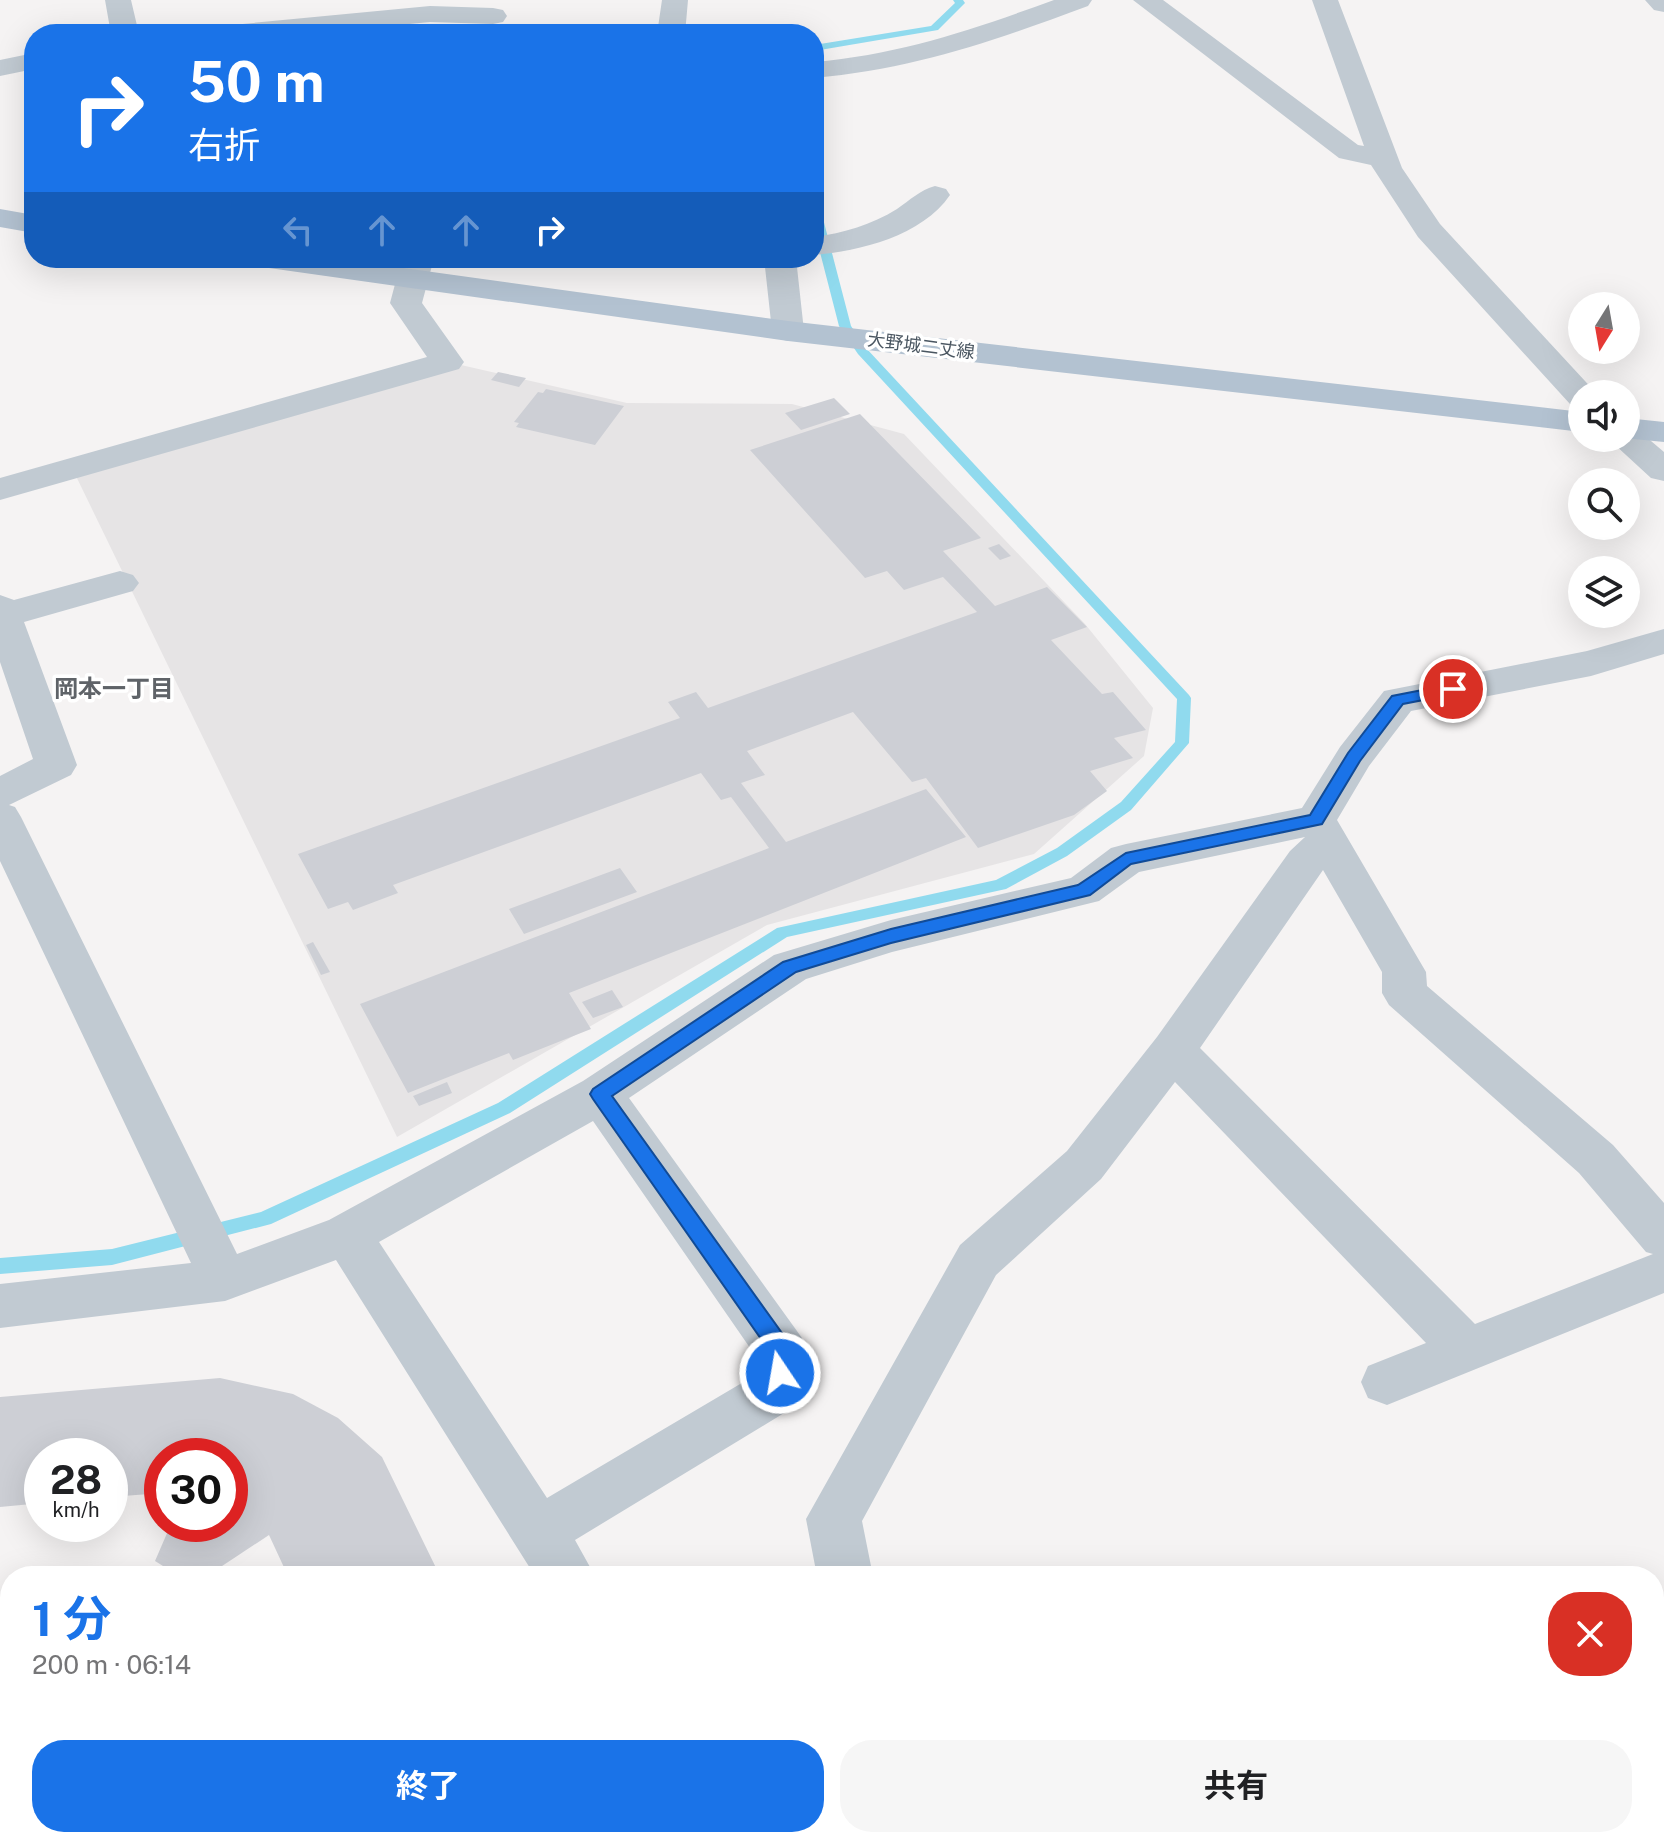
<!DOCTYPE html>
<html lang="ja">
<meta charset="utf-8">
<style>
:root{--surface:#fff;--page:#f6f6f6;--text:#202124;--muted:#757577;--accent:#1a73e8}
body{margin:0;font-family:"Public Sans","Noto Sans JP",sans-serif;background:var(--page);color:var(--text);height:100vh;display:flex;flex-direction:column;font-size:30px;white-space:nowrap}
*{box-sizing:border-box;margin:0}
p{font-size:26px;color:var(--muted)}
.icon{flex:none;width:44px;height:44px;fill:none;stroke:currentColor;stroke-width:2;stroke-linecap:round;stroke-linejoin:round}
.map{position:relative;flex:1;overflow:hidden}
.panel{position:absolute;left:0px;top:1566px;width:1664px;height:282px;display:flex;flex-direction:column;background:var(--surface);border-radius:32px 32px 0 0;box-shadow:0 8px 32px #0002}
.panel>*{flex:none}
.banner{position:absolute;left:24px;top:24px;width:800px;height:244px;border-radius:32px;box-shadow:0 8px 32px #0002;background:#1a73e8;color:#fff;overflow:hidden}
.needle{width:52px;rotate:191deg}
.tools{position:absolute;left:1568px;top:292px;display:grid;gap:16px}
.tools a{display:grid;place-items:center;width:72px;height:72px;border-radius:50%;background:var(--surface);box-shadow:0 8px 32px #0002;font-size:40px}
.speed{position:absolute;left:24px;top:1438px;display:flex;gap:16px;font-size:40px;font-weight:700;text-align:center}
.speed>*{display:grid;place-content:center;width:104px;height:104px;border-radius:50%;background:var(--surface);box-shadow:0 8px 32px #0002;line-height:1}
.speed small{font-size:20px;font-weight:400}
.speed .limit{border:12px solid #d22;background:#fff;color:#111}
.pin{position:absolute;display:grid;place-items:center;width:68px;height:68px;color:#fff;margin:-34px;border:4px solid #fff;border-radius:50%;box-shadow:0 2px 8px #0007}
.me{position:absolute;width:88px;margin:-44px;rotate:348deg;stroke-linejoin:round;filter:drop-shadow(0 0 6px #0008)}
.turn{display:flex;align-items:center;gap:28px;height:168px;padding:0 32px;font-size:36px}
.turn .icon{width:104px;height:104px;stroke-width:2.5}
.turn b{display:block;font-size:56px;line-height:68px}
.lanes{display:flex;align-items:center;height:76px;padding:0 32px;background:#0003;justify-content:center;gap:40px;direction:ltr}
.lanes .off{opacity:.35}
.round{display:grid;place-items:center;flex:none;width:84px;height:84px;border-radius:32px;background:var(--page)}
.head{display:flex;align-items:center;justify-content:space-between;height:136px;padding:0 32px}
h1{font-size:48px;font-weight:700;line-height:60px;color:var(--accent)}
.action{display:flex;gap:16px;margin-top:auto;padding:16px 32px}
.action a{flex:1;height:92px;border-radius:32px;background:var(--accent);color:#fff;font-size:32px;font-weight:700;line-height:92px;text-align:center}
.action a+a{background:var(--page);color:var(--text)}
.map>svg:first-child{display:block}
.education{fill:#e6e4e5}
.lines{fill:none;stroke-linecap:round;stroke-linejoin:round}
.stream{fill:#90daee;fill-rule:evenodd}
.building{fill:#cdcfd5}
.minor{fill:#c1cad2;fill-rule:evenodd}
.major{fill:#b3c2d1;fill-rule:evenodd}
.route{fill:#1a73e8;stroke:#114b97;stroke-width:2}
.labels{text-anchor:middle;stroke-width:7;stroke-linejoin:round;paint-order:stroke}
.far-street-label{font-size:18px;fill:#4a5661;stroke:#fff}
.neighbourhood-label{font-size:24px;font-weight:bold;fill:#5f6368;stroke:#fff}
</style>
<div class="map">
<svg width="1664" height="1847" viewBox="0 0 1664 1847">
<rect width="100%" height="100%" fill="#f5f3f3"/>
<path class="education" d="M461 365 627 403 792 404 904 434 1085 624 1153 708 1144 756 1034 854 767 925 397 1137 74 472Z"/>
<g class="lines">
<path class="stream" d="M953 0H963L965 3 938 30 814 51V45L931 26 955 3Z
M814 204 820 207 851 326 866 348 1189 695 1191 698 1189 743 1131 810 1067 856 1006 889 787 937 510 1113 271 1224 112 1265 0 1274V1258L112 1249 261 1212 498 1103 777 928 996 880 1057 848 1121 802 1175 742 1177 699 858 354 839 326 814 229Z"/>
</g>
<path class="building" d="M498 372 526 378 519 387 491 380Z
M546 389 624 406 595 445 516 427 519 423 514 422 538 392 543 393Z
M834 398 850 414 801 430 785 413Z
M860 414 981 538 943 551 995 606 1047 587 1087 627 1051 640 1102 694 1113 692 1146 730 1114 738 1133 758 1090 771 1107 791 1074 815 978 848 926 778 912 782 853 712 747 751 765 775 741 783 786 842 926 789 966 837 569 993 591 1029 513 1060 509 1053 408 1093 360 1004 769 848 731 797 721 800 701 773 393 885 398 893 353 910 348 902 328 909 298 854 680 718 668 702 696 692 708 708 977 612 943 577 904 590 887 571 865 578 750 450Z
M999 544 1011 556 1000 560 988 548Z
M620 868 637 892 524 934 509 909Z
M313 942 330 972 321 975 306 945Z
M612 990 623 1007 593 1018 582 1002Z
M447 1082 452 1093 419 1106 413 1096Z
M220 1378 293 1394 338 1418 382 1457 440 1576H288L269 1535 207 1576H179L155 1561 171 1524H230V1456H162V1493L110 1497V1456H42V1503L0 1507V1397Z"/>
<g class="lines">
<path class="minor" d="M105 0H131L139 34H111Z
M662 0H688L685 34H657Z
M1054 0H1092L1088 6C994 41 915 69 814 78V62C902 54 971 30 1054 0Z
M1133 0H1163L1358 145 1364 146 1312 0H1338L1402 168 1440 224 1597 394H1582V407L1570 404 1418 237 1371 165 1339 158Z
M1645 0H1664V12L1654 10Z
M430 6 493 8 503 10 507 16 503 22 493 24 430 22 307 34H207L211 28 221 26Z
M34 53V69L0 76V60Z
M935 186 946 189 950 195C922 236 860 251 814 255V237C844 233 871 225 897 209 910 200 920 190 935 186Z
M402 258H434L422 303 464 362 459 369 0 500V478L427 357 390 303Z
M764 258H796L804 331 800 338 788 341 776 338 772 331Z
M1626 427 1638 430 1664 452V481L1651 478 1614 444 1609 438H1626Z
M120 571 133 575 139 583 133 591 24 622 77 765 71 775 9 805 15 807 21 817 237 1254 329 1220 583 1081 774 955 891 920 1071 878 1111 848 1126 844 1302 808 1340 747 1384 691 1587 651 1664 629V654L1591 676 1411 711 1369 766 1337 820 1426 972 1427 986 1613 1145 1664 1203V1293L1387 1405 1368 1398 1361 1382 1368 1366 1426 1343 1175 1082 1101 1179 996 1275 862 1521 873 1576H817L806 1519 960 1245 1067 1151 1157 1037 1290 851 1305 837 1139 872 1099 901 892 952 806 979 629 1098 802 1338C813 1361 804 1385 794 1407L575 1540 595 1576H535L336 1260 225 1301 0 1328V1284L191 1263 0 861V776L33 759 0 662V595L14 600ZM1323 870 1382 972V993L1389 1005 1579 1173 1646 1252 1653 1254 1475 1324 1200 1048ZM593 1121 757 1358 752 1377 547 1498 379 1242Z
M716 1838H780L784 1847H719Z"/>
<path class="major" d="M0 209 34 215V233L0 227Z
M246 258H331L788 321 1582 412V432L788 341 262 267 251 265Z
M1626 418 1664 422V442L1624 438Z"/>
</g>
<path class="route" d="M1453 684 1459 685 1461 689 1459 693 1403 704 1360 761 1322 824 1131 864 1090 895 891 943 796 972 612 1096 792 1347 795 1354 788 1379 780 1382 772 1379 769 1373 773 1356 593 1099 590 1094 593 1089 783 962 891 929 1078 885 1126 853 1310 815 1348 753 1392 696Z"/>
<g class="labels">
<g class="far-street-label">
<text transform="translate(921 346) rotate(7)" y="6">大野城二丈線</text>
</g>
<g class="neighbourhood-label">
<text x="114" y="697">岡本一丁目</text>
</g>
</g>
</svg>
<div class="tools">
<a><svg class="needle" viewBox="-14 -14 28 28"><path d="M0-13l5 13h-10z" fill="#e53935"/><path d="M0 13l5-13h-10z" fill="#757577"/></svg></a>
<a><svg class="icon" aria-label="sound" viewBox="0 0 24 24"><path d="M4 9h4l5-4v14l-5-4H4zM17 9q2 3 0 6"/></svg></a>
<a><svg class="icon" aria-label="search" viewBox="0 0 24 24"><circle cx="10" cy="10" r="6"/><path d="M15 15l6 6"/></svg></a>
<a><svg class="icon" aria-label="layers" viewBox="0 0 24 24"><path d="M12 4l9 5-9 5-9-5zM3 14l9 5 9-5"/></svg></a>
</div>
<div class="speed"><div>28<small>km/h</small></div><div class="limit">30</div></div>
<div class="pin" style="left:1453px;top:689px;background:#d93025"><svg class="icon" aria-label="arrive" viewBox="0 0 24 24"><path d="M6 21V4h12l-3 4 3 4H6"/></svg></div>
<svg class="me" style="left:780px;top:1373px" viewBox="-20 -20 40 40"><circle r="17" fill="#1a73e8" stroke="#fff" stroke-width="3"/><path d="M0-11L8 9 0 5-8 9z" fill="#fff"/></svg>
<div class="banner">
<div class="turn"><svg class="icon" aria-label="right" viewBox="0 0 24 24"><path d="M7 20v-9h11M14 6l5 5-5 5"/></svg><div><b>50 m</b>右折</div></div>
<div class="lanes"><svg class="icon off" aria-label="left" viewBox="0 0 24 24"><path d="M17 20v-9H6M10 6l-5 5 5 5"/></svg><svg class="icon off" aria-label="ahead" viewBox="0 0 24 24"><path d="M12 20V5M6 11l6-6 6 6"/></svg><svg class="icon off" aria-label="ahead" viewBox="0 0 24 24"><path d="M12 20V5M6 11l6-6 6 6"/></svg><svg class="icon" aria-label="right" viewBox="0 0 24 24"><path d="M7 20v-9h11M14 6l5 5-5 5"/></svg></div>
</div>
<section class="panel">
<div class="head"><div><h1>1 分</h1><p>200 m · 06:14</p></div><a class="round" style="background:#d93025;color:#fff"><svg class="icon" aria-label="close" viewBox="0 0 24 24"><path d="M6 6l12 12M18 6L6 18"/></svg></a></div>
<div class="action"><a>終了</a><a>共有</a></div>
</section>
</div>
